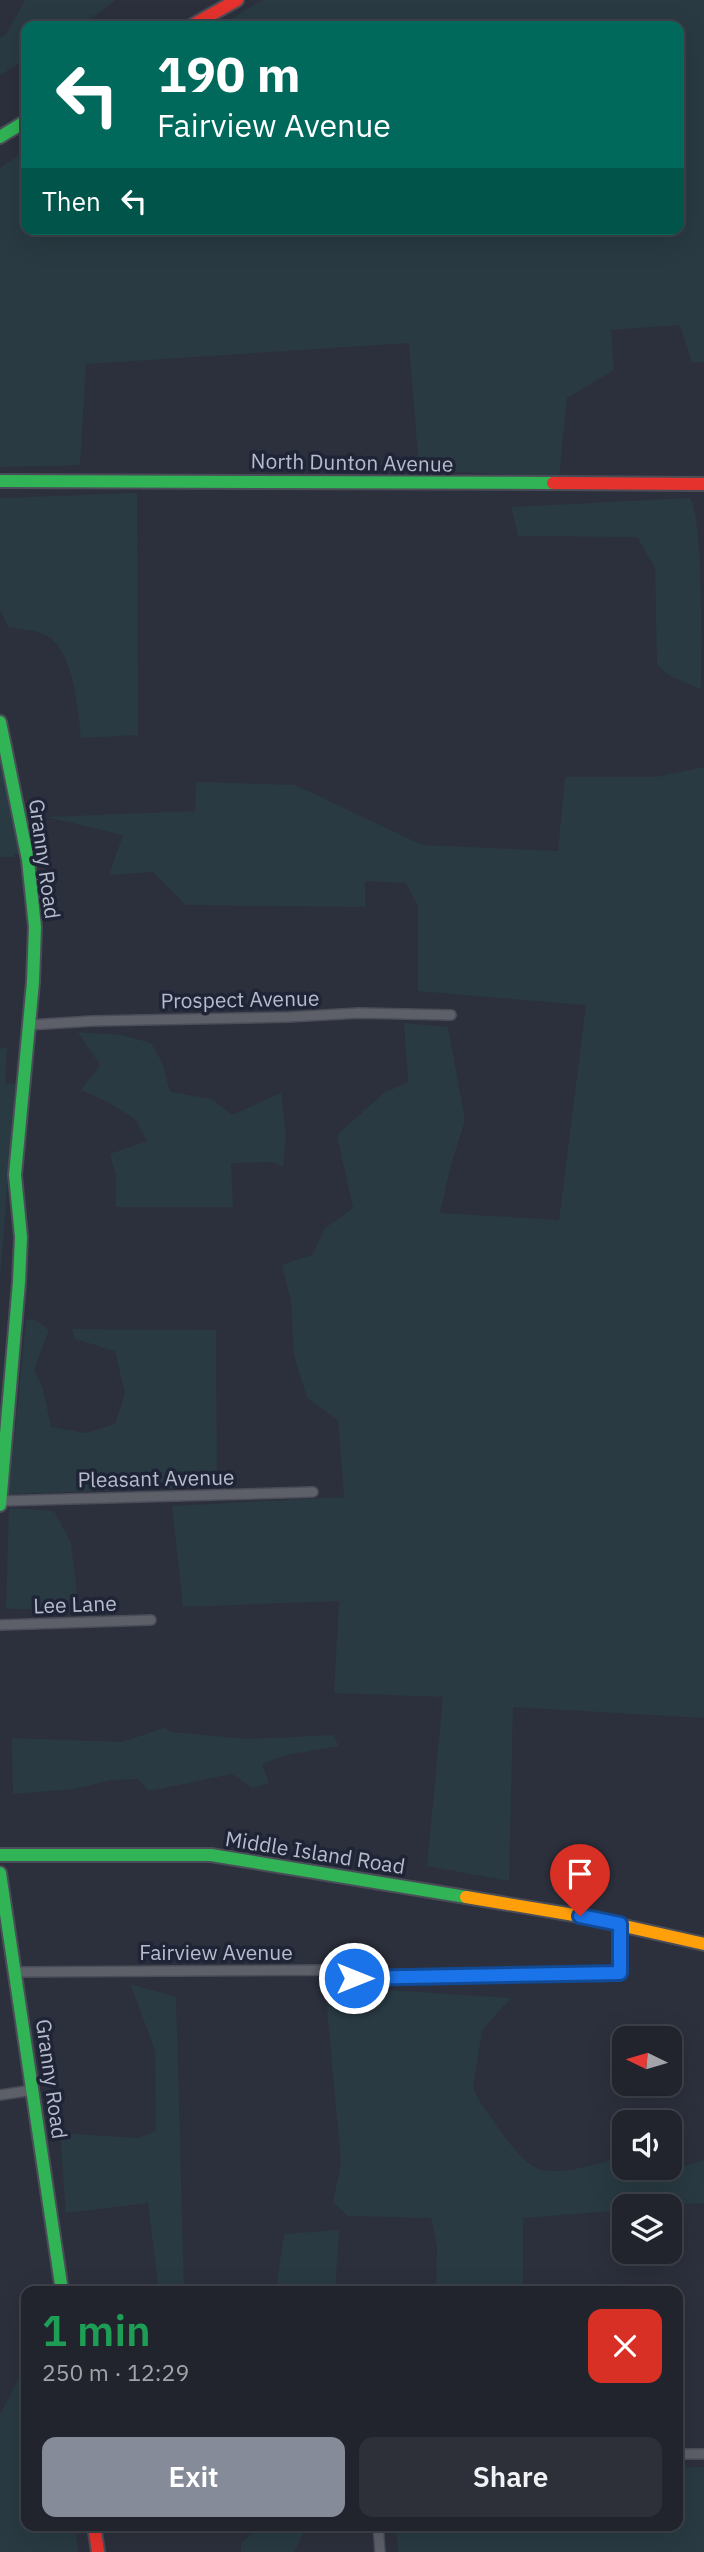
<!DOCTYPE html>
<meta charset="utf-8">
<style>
:root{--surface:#21242d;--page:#2d3039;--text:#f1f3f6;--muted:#a2a4aa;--line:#3e4149;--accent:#868b9a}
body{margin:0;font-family:"IBM Plex Sans",sans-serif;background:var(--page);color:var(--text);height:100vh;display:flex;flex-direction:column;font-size:26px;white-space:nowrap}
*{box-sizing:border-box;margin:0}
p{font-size:23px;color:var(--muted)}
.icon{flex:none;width:38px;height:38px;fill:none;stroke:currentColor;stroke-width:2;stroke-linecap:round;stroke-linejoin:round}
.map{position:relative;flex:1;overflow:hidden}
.sheet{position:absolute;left:21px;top:2286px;width:662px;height:245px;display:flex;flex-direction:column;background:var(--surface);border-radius:14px;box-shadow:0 7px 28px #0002,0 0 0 2px var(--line)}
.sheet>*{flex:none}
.guide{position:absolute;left:21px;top:21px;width:663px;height:214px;border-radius:14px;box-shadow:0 7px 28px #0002,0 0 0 2px var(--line);background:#00695c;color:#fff;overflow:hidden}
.needle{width:46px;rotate:275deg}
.controls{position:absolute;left:612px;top:2026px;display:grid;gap:14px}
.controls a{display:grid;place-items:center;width:70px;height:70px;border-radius:14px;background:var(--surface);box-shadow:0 7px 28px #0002,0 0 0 2px var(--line);font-size:35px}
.pin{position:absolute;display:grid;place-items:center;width:60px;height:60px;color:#fff;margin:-72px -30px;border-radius:50% 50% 50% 0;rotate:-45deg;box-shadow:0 0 7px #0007}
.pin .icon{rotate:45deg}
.me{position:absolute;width:77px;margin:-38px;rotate:90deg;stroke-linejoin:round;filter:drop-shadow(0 0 5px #0008)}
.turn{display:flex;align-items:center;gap:24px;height:147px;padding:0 21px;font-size:32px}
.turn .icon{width:91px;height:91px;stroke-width:2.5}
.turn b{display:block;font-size:49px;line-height:60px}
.then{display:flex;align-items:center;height:66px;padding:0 21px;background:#0003;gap:14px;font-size:26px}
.round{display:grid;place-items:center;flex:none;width:74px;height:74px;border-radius:14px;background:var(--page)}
.summary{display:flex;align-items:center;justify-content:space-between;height:119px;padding:0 21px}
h1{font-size:42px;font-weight:600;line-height:52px;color:#1e9e55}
.button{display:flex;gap:14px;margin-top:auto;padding:14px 21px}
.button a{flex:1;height:80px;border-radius:14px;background:var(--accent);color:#fff;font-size:28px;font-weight:600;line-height:80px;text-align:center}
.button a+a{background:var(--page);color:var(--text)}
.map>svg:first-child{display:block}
.green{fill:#293a42}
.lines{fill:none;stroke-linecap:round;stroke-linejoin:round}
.street-casing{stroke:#4a4d58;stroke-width:12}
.fast-casing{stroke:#4a4d58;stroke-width:16}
.slow-casing{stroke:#4a4d58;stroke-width:16}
.jam-casing{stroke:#4a4d58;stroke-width:16}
.street{stroke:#5d6069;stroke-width:9}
.fast{stroke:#30b455;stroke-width:12}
.slow{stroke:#ff9f0a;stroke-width:12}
.jam{stroke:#e5322d;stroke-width:12}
.route-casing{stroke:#114b97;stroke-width:18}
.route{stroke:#1a73e8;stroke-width:12}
.labels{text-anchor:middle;stroke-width:7;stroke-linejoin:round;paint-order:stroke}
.street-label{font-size:21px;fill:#b7bccc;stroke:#1f2537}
</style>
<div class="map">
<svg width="704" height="2552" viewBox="0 0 704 2552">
<rect width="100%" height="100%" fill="#2c303c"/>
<path class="green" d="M25 0H116L81 26H26V60L0 75V38L6 34Z
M262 0H704V362L692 363 680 325 611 330 614 370 567 398 559 477 419 470 409 343 86 364 80 465 0 467V168L26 150V229H679V26H219Z
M137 493 138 735 81 738C78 709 74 650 46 635 35 630 20 629 8 627L0 610V498Z
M690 498C704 521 701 653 701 689L670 676 657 665 655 568 637 537 518 536 511 507Z
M0 753 19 854H14V857H0Z
M704 767V1718L513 1707 509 1881 427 1866 443 1697 334 1693 339 1601 183 1607 172 1506 344 1497 338 1420 307 1398 294 1355 291 1301 282 1265 312 1255 325 1228 353 1208 337 1135 384 1093 408 1082 404 1023 448 1027 465 1121 451 1164 440 1213 559 1220 586 1005 418 991V906L406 883 365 881V907L186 905 153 872 109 875 123 835 47 817 195 811 196 782 295 785 422 845 558 851 565 777H656Z
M78 1032 122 1035 151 1043 162 1062 170 1092 212 1099 232 1115 281 1093 286 1137 283 1167 273 1162 231 1163 233 1207H116V1176L110 1154 147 1141 135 1119 108 1102 81 1090 100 1065Z
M7 1047 5 1083 15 1084 0 1281V1049Z
M34 1319 49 1330 34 1369 43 1389 51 1427 85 1433 115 1424 125 1394 115 1351 75 1339 72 1329 216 1330 217 1487 9 1494 26 1320Z
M9 1508 54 1511 71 1543 79 1610 6 1609Z
M164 1728 172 1732 247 1739 333 1735 339 1746 286 1755 262 1764 269 1783 252 1788 232 1774 149 1791 138 1779 111 1780 74 1789 13 1794 12 1738 122 1742Z
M130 1984 176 1997 184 2291H159L148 2203 66 2213 60 2133 138 2138 156 2131 155 2050Z
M325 1986 511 1998 482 2030 473 2087 477 2097C491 2116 519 2165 542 2170 564 2175 600 2163 622 2157L625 2158V2168H651L663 2173 704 2160V2203L625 2207V2210L523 2218V2291H436L437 2247 431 2218 348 2216 333 2202 341 2163Z
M339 2230 335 2291H276L284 2234Z
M26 2365V2525H75L78 2552H0V2414Z
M704 2467V2552H398L396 2525H677V2468Z
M260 2525H313L303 2534 294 2552H241V2544Z"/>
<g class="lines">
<defs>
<path id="street" d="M29 1025 92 1021 289 1017 359 1013 451 1015
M0 1501 313 1492
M0 1625 151 1620
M15 1972 326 1970 354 1978 620 1973V1924
M0 2095 33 2090
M677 2454H704
M378 2525 380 2552"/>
<path id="fast" d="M0 137 26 121
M0 481 553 483
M0 722 28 860 35 927 33 982 15 1175 21 1237 19 1282 0 1505
M0 1855H211L466 1897
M0 1873 62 2291"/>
<path id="slow" d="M466 1897 580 1916 704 1944"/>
<path id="jam" d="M191 26 237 0
M553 483 704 484
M94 2525 98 2552"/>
</defs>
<use href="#street" class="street-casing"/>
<use href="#fast" class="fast-casing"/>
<use href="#slow" class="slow-casing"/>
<use href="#jam" class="jam-casing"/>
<use href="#street" class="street"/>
<use href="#fast" class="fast"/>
<use href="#slow" class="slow"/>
<use href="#jam" class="jam"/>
</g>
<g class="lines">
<defs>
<path id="route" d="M354 1978 620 1973V1924L580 1916"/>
</defs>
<use href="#route" class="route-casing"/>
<use href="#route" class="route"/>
</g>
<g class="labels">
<g class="street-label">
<text transform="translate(352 463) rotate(1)" y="7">North Dunton Avenue</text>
<text transform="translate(44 859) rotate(82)" y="7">Granny Road</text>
<text transform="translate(240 1000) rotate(-1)" y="7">Prospect Avenue</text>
<text transform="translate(156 1479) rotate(-1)" y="7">Pleasant Avenue</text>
<text transform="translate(75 1605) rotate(-2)" y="7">Lee Lane</text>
<text transform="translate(315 1853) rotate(9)" y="7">Middle Island Road</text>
<text x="216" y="1960">Fairview Avenue</text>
<text transform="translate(51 2079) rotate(82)" y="7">Granny Road</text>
</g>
</g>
</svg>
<div class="controls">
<a><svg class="needle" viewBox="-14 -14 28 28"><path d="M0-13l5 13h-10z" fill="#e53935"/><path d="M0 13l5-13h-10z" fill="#a2a4aa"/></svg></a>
<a><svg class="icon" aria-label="sound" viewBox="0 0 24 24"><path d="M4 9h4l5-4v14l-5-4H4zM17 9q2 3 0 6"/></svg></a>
<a><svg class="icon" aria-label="layers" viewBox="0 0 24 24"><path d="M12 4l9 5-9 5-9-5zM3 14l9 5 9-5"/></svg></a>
</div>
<div class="pin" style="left:580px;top:1916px;background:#d93025"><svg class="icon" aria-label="arrive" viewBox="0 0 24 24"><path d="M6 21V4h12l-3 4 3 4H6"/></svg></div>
<svg class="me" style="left:354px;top:1978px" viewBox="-20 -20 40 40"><circle r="17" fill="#1a73e8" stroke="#fff" stroke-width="3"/><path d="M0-11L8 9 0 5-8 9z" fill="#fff"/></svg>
<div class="guide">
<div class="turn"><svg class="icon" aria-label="left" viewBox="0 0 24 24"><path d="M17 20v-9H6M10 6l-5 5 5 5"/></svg><div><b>190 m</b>Fairview Avenue</div></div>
<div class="then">Then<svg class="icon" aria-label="left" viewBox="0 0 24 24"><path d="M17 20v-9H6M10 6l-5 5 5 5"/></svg></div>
</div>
<section class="sheet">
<div class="summary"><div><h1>1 min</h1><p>250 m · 12:29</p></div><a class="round" style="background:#d93025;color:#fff"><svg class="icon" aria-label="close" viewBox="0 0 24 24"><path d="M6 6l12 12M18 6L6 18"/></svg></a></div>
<div class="button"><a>Exit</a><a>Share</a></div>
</section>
</div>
